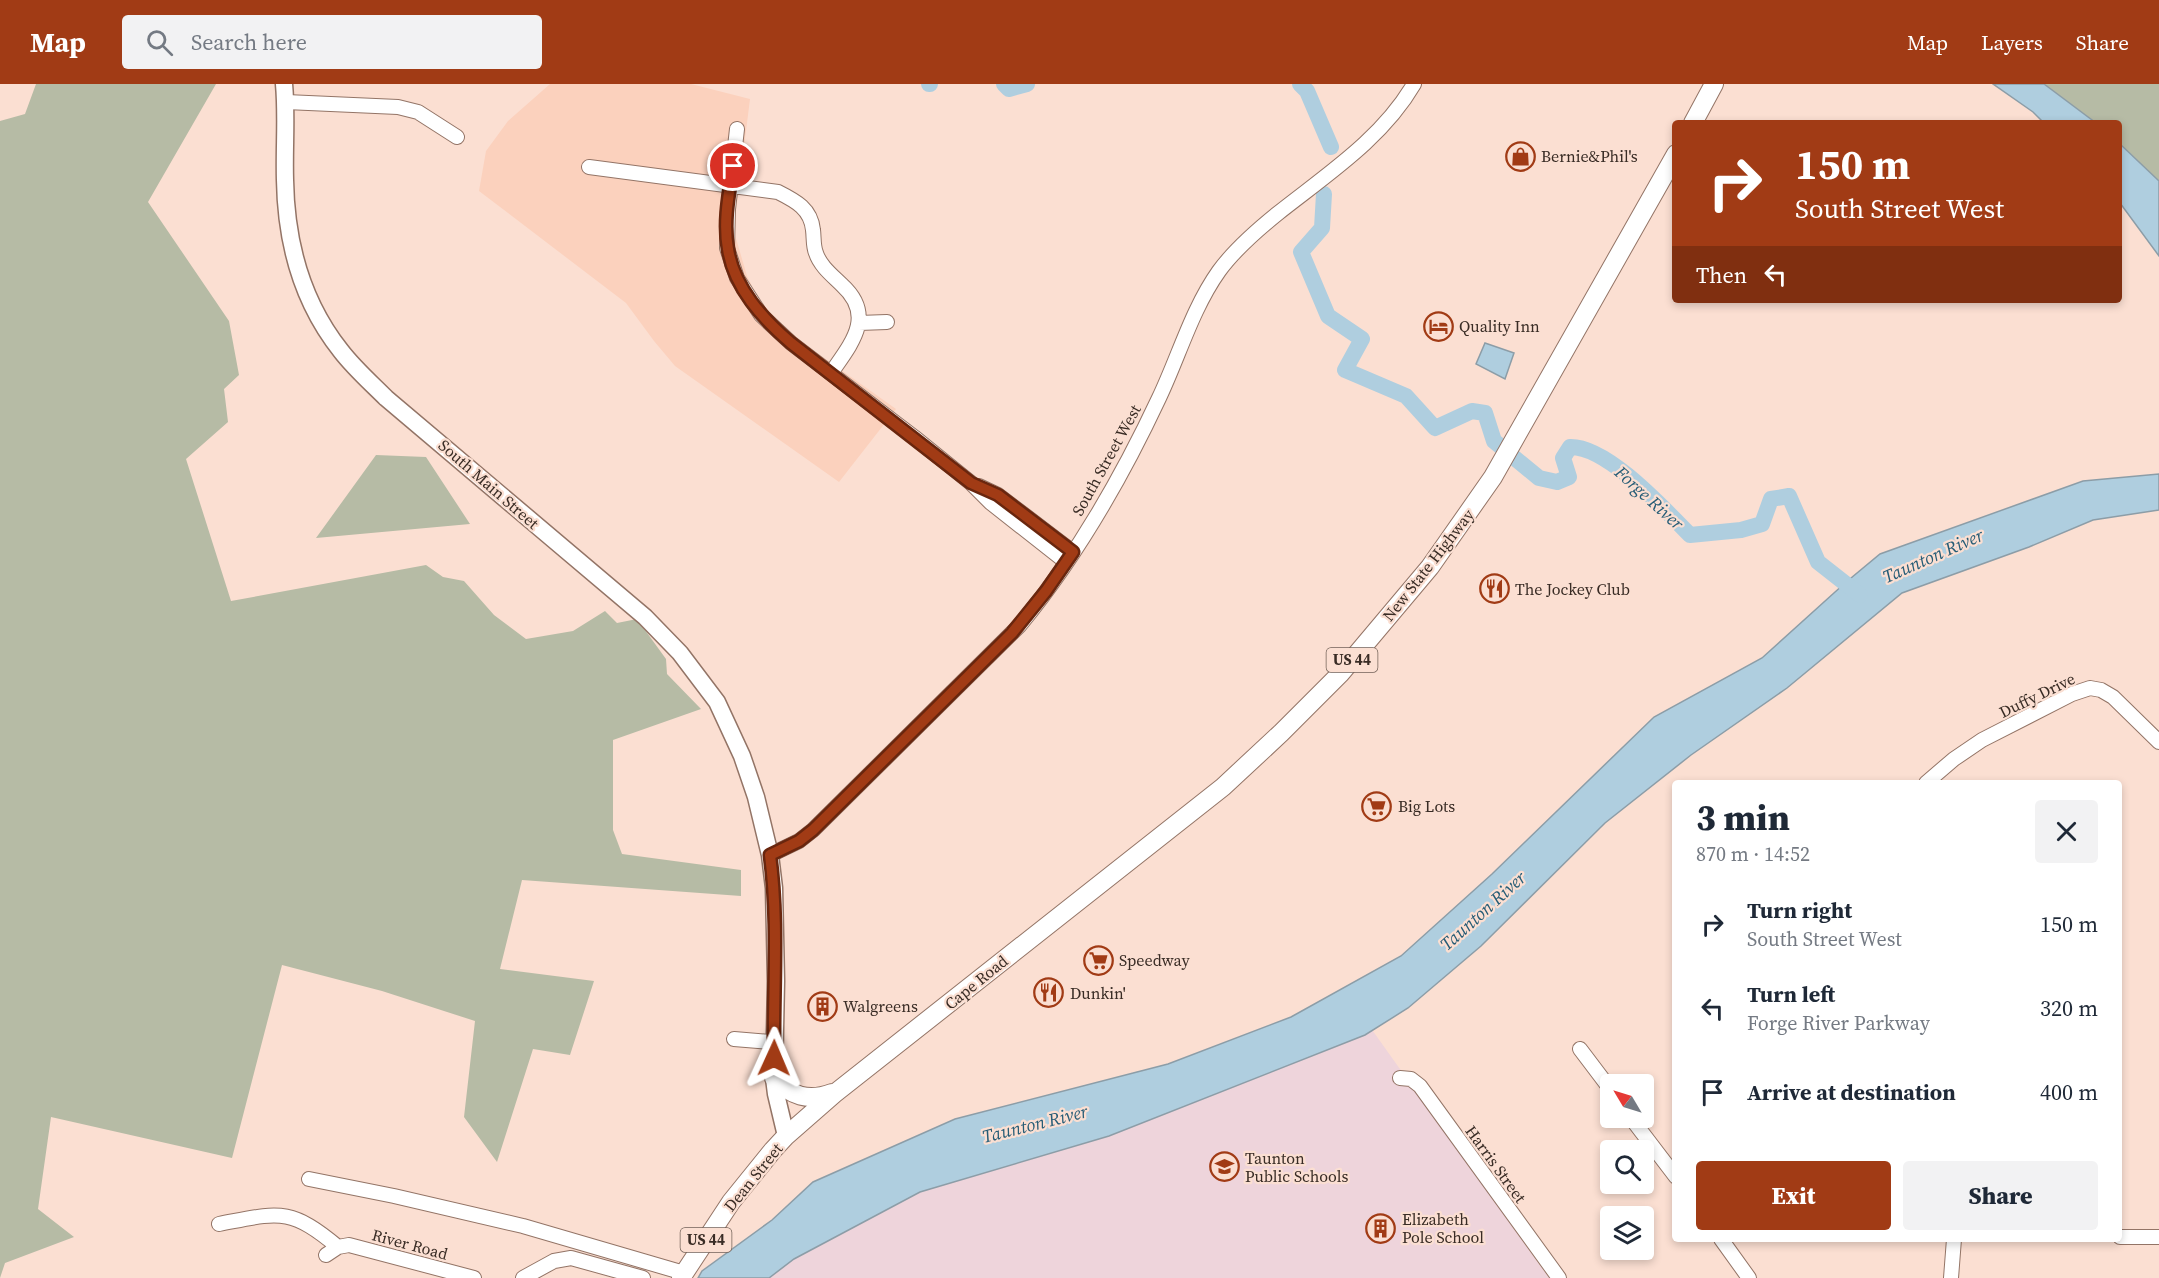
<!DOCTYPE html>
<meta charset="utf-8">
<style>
:root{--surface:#fff;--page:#f2f2f3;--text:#1f2937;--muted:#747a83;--accent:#a13b15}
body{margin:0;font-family:"Source Serif 4",serif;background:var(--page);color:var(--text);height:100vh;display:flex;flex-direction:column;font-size:22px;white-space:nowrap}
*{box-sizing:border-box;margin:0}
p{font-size:20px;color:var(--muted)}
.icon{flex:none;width:33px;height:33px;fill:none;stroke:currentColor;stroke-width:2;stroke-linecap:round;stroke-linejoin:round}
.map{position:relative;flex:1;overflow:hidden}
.drawer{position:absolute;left:1672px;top:696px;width:450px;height:462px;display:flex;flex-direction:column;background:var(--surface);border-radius:6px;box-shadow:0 3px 9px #0003}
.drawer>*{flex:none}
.guide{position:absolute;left:1672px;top:36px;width:450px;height:183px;border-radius:6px;box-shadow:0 3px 9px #0003;background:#a13b15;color:#fff;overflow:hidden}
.needle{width:39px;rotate:308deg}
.controls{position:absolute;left:1600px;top:990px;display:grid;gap:12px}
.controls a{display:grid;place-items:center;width:54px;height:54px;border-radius:6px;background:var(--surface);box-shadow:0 3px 9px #0003;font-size:30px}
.pin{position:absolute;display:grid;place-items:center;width:51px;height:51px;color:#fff;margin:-26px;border:3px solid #fff;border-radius:50%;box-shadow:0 2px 6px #0007}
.me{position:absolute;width:66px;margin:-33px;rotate:1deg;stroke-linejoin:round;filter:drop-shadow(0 0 4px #0008)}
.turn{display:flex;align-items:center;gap:21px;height:126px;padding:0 24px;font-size:27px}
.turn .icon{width:78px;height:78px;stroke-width:2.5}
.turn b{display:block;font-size:42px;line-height:51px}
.then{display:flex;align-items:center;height:57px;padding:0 24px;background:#0003;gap:12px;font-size:22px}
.round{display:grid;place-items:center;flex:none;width:63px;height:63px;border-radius:6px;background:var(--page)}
.overview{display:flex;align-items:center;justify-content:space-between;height:102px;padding:0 24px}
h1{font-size:36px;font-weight:800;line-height:45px}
.cta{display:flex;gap:12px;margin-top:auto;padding:12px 24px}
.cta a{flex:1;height:69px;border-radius:6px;background:var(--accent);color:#fff;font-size:24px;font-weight:800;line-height:69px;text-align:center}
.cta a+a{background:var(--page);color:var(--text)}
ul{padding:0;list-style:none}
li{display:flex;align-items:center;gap:18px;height:84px;padding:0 24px}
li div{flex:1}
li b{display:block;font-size:22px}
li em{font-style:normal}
header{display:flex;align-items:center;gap:36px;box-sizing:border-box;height:84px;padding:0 30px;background:var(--accent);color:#fff}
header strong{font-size:28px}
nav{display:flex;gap:33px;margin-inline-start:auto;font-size:21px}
.search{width:420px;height:54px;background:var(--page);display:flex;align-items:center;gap:15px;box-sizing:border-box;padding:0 21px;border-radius:6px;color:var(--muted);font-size:22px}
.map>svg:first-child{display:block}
.built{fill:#fbd1bd}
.education{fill:#eed4db}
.green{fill:#b6bba5}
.water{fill:#afcedf;stroke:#8c9da7;stroke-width:1.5}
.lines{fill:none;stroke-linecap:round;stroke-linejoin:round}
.river{stroke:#afcedf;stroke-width:16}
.minor-casing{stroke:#937466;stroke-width:16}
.major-casing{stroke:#937466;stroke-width:19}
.highway-casing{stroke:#937466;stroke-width:20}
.minor{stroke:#fff;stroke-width:14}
.major{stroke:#fff;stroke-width:16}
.highway{stroke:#fff;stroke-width:18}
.route-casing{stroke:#69260e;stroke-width:15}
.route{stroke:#a13b15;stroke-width:10}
.labels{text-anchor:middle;stroke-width:4.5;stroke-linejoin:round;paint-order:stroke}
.shield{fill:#fbdfd2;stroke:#736259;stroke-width:1.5}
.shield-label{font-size:15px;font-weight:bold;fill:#392c25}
.poi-label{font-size:16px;fill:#392c25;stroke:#fbdfd2;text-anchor:start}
.street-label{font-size:16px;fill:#392c25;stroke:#fbdfd2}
.water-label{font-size:18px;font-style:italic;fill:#255c76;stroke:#fbdfd2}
</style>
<header>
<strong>Map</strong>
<div class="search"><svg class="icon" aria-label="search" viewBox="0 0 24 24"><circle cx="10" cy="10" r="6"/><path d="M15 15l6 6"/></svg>Search here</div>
<nav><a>Map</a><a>Layers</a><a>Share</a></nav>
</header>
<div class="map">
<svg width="2159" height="1194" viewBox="0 0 2159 1194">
<rect width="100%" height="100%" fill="#fbdfd2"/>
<path class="built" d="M550 0H691L750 15 736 127 735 151 747 192 760 218 785 246 896 325 839 398 675 282 654 257 626 219 479 107 486 67 508 37Z"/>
<path class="education" d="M1370 943 1549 1194H764L776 1183 918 1102Z"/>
<path class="green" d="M36 0H216L148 118 229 237 239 291 224 305 228 338 186 375 231 517 426 481 443 493 464 497 494 531 526 555 573 547 605 527 617 539 637 535 666 575 667 590 701 625 613 656V746L622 770 741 786V812L522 796 500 885 594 897 570 971 533 965 497 1078 464 1033 475 937 382 907 282 881 232 1074 51 1033 38 1125 74 1153 5 1179 0 1194V37L25 30Z
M2044 0H2159V97L2120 60V39H2096Z
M376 371 426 373 470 440 316 454Z"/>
<path class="water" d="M1993 0H2044L2096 39H2044L2033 28Z
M2120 60 2159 97V172L2120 119Z
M1485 259 1514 269 1505 295 1476 280Z
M2159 390V426L2093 436 2029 463 1902 509 1787 604 1691 671 1605 739 1481 862 1408 924 1365 951 1109 1052 920 1108 794 1175 769 1194H698L702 1187 772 1136 813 1098 955 1035 1168 980 1291 933 1401 872 1492 790 1654 633 1762 574 1845 499 1880 470 2083 397Z"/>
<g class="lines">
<path class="river" d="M929 0H930
M1004 0 1009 5 1027 0
M1300 0 1307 7 1331 63
M1324 110 1322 144 1301 168 1328 232 1362 255 1345 286 1406 312 1435 344 1472 327 1485 329 1494 357 1539 394 1557 398 1569 393 1563 374 1570 363C1607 362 1664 425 1690 451L1741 446 1762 440 1771 415 1789 412 1818 478 1860 511"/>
<defs>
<path id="minor" d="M286 18 398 23 418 28 457 53
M737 45 728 125 727 164 737 194 761 231 791 259 914 353 971 399 991 419 1066 478
M589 83 778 108C796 117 811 125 813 146 814 153 813 162 816 169 820 182 833 192 842 201 876 232 851 260 831 289
M859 239 887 238
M979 402 998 411 1073 468
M1926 699 1954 675 1982 656 2072 610 2090 604 2101 606 2113 613 2159 658
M770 771 799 757 813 746 1020 541C1076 473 1122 393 1159 314 1179 272 1192 225 1219 187 1235 165 1256 147 1277 130 1326 91 1382 55 1414 0
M734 955 770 958
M1580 965 1611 1006
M1400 994 1411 995 1420 1002 1559 1194
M1631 1034 1676 1093
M309 1095 394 1112 523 1142 684 1189
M219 1140C278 1129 289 1122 338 1163
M2120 1153H2159
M1721 1155 1749 1194
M326 1171 338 1163 349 1161 474 1194
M523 1194 554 1177 571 1174 643 1194
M1951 1194 1954 1155"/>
<path id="major" d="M284 0C287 32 284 64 285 96 286 159 302 218 341 267 354 284 371 299 386 314L645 533 680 569 717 618 742 672 756 713 770 771 774 804 776 897 774 994 776 1010 786 1052"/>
<path id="highway" d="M1693 39 1714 0
M774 994C791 1012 808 1018 832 1009
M681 1194 731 1118 773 1066 786 1052 834 1010 1223 703 1281 649 1340 590 1430 483 1493 393 1676 70"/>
</defs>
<use href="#minor" class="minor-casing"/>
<use href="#major" class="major-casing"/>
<use href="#highway" class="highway-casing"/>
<use href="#minor" class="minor"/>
<use href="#major" class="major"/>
<use href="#highway" class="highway"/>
</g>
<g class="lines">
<defs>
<path id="route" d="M733 82C729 109 723 138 728 165 734 204 763 235 791 259L971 399 998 411 1073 468 1046 507 1012 549 813 746 799 757 770 771C779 839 773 906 774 974"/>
</defs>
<use href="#route" class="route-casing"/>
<use href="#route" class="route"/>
</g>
<defs>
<symbol id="shop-ring" viewBox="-11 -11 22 22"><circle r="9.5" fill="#fbdfd2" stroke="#a13b15" stroke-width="1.5"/><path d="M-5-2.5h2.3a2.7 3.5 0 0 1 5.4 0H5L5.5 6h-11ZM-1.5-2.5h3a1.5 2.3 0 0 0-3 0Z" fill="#a13b15"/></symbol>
<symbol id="hotel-ring" viewBox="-11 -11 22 22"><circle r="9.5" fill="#fbdfd2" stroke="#a13b15" stroke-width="1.5"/><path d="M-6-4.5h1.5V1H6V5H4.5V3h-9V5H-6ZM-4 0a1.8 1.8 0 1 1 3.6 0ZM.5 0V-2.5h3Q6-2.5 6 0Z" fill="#a13b15"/></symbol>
<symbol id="restaurant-ring" viewBox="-11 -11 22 22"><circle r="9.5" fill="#fbdfd2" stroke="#a13b15" stroke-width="1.5"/><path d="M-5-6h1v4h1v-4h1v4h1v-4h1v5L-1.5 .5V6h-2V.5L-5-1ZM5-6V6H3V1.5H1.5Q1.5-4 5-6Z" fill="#a13b15"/></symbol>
<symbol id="supermarket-ring" viewBox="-11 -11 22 22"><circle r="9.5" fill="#fbdfd2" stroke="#a13b15" stroke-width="1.5"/><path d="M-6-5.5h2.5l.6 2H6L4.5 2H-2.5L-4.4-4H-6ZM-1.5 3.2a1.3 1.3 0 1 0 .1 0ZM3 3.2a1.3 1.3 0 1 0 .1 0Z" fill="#a13b15"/></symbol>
<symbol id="building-ring" viewBox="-11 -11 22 22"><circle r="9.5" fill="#fbdfd2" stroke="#a13b15" stroke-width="1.5"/><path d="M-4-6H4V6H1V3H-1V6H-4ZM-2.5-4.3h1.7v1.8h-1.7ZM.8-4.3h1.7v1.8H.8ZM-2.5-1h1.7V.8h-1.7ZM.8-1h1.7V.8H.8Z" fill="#a13b15"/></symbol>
<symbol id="school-ring" viewBox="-11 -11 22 22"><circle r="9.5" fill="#fbdfd2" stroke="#a13b15" stroke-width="1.5"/><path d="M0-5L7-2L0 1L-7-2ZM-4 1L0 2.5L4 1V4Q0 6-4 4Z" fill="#a13b15"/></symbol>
</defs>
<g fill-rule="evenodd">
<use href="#shop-ring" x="1504" y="56" width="33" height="33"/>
<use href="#hotel-ring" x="1422" y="226" width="33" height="33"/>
<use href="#restaurant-ring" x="1478" y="488" width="33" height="33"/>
<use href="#supermarket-ring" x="1360" y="706" width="33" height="33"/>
<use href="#supermarket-ring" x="1082" y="860" width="33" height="33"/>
<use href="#restaurant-ring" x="1032" y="892" width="33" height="33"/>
<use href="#building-ring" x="806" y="906" width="33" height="33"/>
<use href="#school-ring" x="1208" y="1066" width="33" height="33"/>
<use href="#building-ring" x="1364" y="1128" width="33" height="33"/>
</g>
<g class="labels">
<g class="shield">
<rect x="1326.5" y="564" width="51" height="24" rx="4.5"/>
<rect x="680.5" y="1144" width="51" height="24" rx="4.5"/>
</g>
<g class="shield-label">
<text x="1352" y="581">US 44</text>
<text x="706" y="1161">US 44</text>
</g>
<g class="poi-label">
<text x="1541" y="78">Bernie&amp;Phil's</text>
<text x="1459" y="248">Quality Inn</text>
<text x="1515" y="511">The Jockey Club</text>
<text x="1398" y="728">Big Lots</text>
<text x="1119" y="882">Speedway</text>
<text x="1070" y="915">Dunkin'</text>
<text x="843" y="928">Walgreens</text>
<text x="1245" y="1080">Taunton<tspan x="1245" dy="18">Public Schools</tspan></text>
<text x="1402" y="1141">Elizabeth<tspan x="1402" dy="18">Pole School</tspan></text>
</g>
<g class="street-label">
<text transform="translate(1106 376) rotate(-61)" y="6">South Street West</text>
<text transform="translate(489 400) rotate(41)" y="6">South Main Street</text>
<text transform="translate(1428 481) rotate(-52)" y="6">New State Highway</text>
<text transform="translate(2037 611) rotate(-26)" y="6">Duffy Drive</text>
<text transform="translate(976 898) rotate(-39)" y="6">Cape Road</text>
<text transform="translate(1496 1080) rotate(54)" y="6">Harris Street</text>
<text transform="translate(753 1093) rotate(-51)" y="6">Dean Street</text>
<text transform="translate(410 1160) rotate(15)" y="6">River Road</text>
</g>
<g class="water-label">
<text transform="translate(1649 414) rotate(42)" y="6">Forge River</text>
<text transform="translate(1933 472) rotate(-24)" y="6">Taunton River</text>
<text transform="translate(1483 827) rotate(-42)" y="6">Taunton River</text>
<text transform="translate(1035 1040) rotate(-14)" y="6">Taunton River</text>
</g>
</g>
</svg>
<div class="controls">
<a><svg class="needle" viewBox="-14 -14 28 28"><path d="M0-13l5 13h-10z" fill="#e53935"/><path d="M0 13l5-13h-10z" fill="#747a83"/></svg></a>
<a><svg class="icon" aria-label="search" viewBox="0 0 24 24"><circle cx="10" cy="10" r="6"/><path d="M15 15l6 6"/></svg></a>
<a><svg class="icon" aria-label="layers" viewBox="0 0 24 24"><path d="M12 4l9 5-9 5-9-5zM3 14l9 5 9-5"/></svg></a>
</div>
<div class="pin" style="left:733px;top:82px;background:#d93025"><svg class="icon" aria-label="arrive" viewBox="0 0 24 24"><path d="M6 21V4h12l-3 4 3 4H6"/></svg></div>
<svg class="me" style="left:774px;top:974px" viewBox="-20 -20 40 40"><path d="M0-17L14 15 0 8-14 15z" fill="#a13b15" stroke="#fff" stroke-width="4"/></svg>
<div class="guide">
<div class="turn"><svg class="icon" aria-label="right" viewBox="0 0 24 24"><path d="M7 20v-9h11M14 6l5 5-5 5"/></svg><div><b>150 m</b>South Street West</div></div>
<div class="then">Then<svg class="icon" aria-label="left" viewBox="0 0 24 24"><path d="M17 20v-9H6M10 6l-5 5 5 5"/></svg></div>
</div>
<section class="drawer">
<div class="overview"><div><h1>3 min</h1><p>870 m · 14:52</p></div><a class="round"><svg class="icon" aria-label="close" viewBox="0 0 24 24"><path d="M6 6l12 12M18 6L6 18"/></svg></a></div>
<ul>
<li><svg class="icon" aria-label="right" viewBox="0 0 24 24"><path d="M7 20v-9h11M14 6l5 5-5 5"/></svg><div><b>Turn right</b><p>South Street West</p></div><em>150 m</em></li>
<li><svg class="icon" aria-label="left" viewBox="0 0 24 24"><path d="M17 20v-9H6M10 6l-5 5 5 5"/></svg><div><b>Turn left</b><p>Forge River Parkway</p></div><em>320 m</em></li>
<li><svg class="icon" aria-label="arrive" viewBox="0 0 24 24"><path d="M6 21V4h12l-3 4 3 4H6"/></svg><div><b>Arrive at destination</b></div><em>400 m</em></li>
</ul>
<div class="cta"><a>Exit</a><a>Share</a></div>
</section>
</div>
